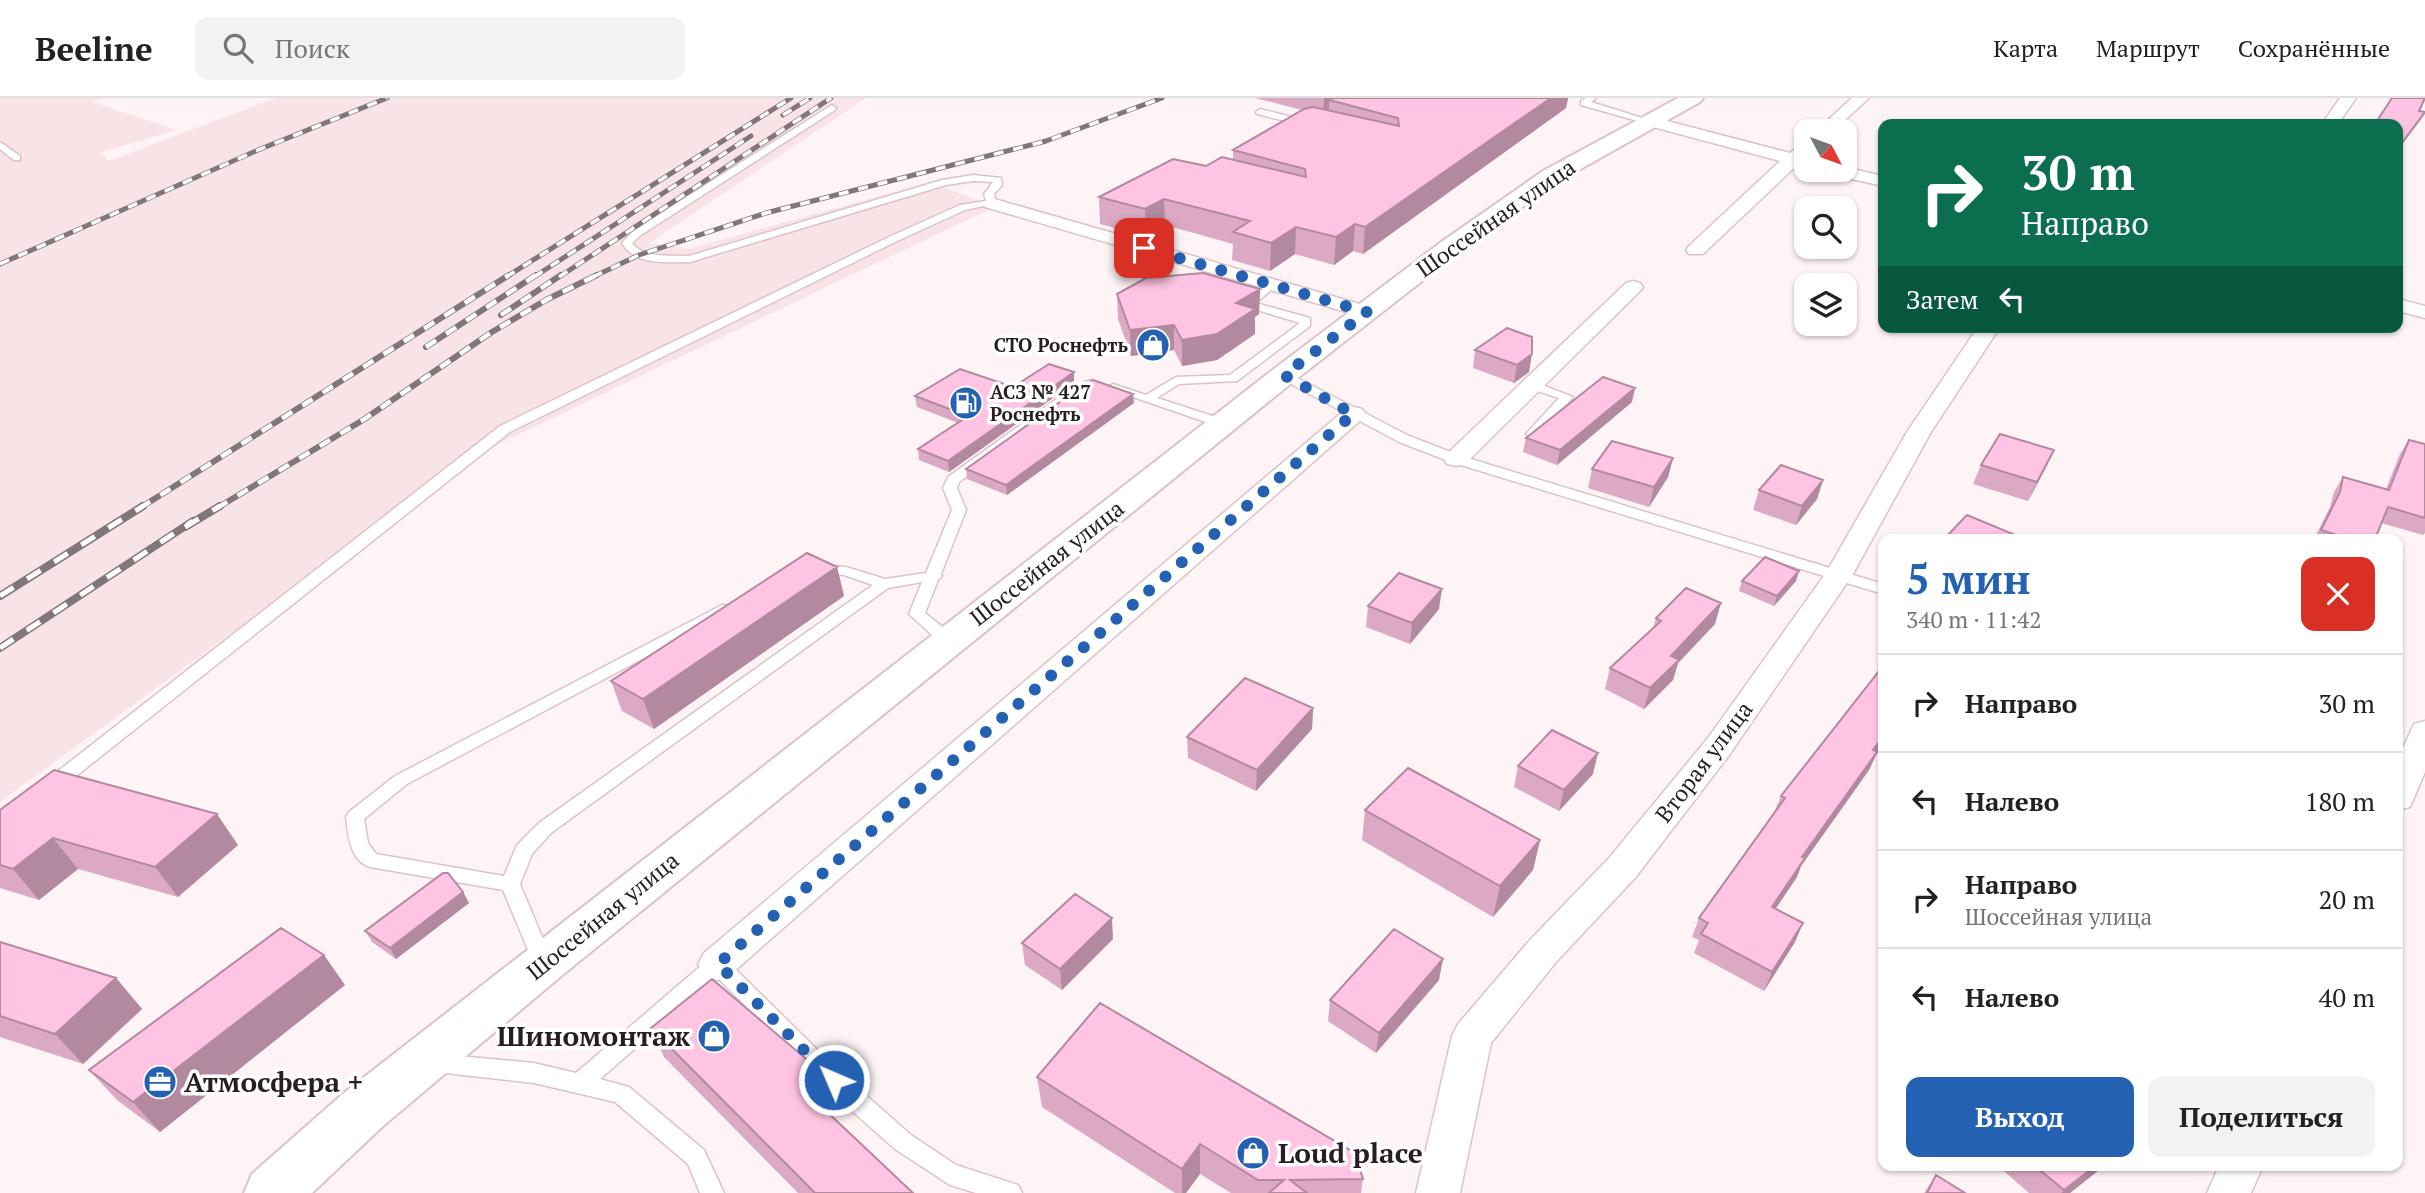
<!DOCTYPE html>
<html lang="ru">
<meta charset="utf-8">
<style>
:root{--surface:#fff;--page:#f2f2f2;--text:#222;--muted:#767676;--line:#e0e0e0;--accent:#2461b3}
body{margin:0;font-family:"PT Serif",serif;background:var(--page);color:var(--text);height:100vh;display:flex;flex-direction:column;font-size:26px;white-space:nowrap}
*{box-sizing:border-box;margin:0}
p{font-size:23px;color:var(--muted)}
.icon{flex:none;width:38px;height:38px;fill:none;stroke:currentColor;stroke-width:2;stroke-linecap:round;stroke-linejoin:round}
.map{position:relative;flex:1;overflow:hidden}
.details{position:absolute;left:1878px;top:436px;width:525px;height:637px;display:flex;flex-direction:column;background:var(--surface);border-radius:14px;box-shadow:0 2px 5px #0004}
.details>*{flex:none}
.banner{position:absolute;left:1878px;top:21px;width:525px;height:214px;border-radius:14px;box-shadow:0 2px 5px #0004;background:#0b6e4f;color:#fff;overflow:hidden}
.needle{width:46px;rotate:131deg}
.controls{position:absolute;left:1794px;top:21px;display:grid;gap:14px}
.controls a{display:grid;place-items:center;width:63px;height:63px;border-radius:14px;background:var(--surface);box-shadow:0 2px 5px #0004;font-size:35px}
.pin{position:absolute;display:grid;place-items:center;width:60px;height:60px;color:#fff;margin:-30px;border-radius:14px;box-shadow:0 4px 10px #0006}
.me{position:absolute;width:77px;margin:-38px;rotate:315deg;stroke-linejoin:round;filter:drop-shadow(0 0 5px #0008)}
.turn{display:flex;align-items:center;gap:24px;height:147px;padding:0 28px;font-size:32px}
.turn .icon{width:91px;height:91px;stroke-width:2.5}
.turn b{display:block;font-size:49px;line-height:60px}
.then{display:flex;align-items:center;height:66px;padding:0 28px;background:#0003;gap:14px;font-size:26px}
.round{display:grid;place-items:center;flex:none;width:74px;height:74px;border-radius:14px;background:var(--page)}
.overview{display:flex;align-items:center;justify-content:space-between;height:119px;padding:0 28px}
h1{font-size:42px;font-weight:600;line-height:52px;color:var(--accent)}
.primary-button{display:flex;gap:14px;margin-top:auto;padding:14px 28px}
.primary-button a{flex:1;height:80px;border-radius:14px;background:var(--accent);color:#fff;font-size:28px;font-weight:600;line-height:80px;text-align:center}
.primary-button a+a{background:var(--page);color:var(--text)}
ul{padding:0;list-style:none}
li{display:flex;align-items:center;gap:21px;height:98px;padding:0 28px;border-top:2px solid var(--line)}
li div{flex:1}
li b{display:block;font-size:26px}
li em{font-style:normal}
header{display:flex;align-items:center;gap:42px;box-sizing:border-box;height:98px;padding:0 35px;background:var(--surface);border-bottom:2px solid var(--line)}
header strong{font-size:33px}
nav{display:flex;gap:38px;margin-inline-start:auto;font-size:24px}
.search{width:490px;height:63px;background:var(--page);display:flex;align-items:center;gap:18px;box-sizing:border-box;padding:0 24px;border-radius:14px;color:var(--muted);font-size:26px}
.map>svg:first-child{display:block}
.built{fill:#f8e3e6}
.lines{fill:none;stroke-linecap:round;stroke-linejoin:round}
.lane-casing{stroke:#dcc3c6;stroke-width:3}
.street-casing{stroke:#dcc3c6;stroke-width:3}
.primary-casing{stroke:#dcc3c6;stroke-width:4}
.lane{fill:#fff;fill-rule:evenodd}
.street{fill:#fff;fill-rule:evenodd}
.primary{fill:#fff;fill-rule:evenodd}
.rail-far2-casing{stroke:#817779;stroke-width:5}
.rail-far1-casing{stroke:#817779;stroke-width:6}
.rail-casing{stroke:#817779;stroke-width:8}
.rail-far2{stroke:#fff;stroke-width:3.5;stroke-dasharray:10;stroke-linecap:butt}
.rail-far1{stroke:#fff;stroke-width:4.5;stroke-dasharray:12;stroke-linecap:butt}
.rail{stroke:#fff;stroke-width:5;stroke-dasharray:16;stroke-linecap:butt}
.wall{fill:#dba9c3}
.shaded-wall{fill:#b2899f}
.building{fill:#ffc4e3;stroke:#b2899f;stroke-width:2}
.route{stroke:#2461b3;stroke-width:12;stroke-dasharray:0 21.6}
.labels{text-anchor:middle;stroke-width:7;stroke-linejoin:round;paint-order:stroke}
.far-poi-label{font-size:19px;font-weight:bold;fill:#271e1f;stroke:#fff;text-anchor:end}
.street-label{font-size:23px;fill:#271e1f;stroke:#fff}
.near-poi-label{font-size:28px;font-weight:bold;fill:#271e1f;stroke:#fff;text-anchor:start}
</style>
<header>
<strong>Beeline</strong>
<div class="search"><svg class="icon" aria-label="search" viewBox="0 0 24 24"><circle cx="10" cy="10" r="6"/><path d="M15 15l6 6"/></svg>Поиск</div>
<nav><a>Карта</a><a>Маршрут</a><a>Сохранённые</a></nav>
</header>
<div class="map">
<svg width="2425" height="1095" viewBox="0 0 2425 1095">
<rect width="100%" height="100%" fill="#fef3f5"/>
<path class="built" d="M0 0H104L92 4 177 32 101 54 109 63 276 0H866L649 145 688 151 931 84 994 109 475 357 0 704Z"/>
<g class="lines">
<defs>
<path id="lane" d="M1586 0H1596L1591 4 1652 23 1648 26 1581 7V3Z
M832 7 836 10 835 12 641 137 632 145C644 161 672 157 689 158L942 82 973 77 1001 80 1002 87 994 96 996 105 965 112 897 143 510 334 56 694H44L41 689 44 684 500 328 889 139 960 107 986 103 984 96 993 84 973 83 946 87 690 164C667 164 635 168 622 145L633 133Z
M1260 11 1308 23 1309 25 1305 28 1257 16 1256 14Z
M0 44 20 58V62H14L0 51Z
M1268 185 1277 187 1256 205 1310 220V228L1237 283 1179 286 1157 300 1228 323V329H1220L1107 290 1113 286 1146 297 1176 279 1230 277 1300 225 1244 208V204Z
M1284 273 1409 338 1461 358 1883 486V496L1451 364 1399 344 1280 280V274Z
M1091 282 1097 286 1084 293 959 384 957 390 966 412 941 476 942 478 938 482 925 515 955 539 957 543 955 547H943L909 516 922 484 888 490 551 735 532 756 520 786 553 865 550 871 543 873 536 871 503 792 370 769C350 763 348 736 346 719L349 714 395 678 722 507H732L735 510 732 513 407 686 364 721 368 745 376 756 504 778 517 747 539 725 873 487 844 477 813 473 811 470 813 467 846 469 885 481 926 475 952 412 943 390 948 379 1076 287Z
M1532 283 1573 299 1537 339 1532 340 1526 336 1559 300 1528 290V284Z
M717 858 724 860 842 976 911 1037 956 1067 1018 1087 1022 1095H976L950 1087 895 1051 826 990 717 879 600 981 629 989 704 1052 724 1095H700L688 1066 615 1004 534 985 436 974 428 972 425 965 428 958 436 956 534 965 576 975 710 860Z"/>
<path id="street" d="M1852 0H1869L1833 33H1816Z
M2340 0H2356L2338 26H2322Z
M1648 18 1790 55 1797 49H1806V70L1796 68 1703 156H1689L1686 152 1689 148 1780 63 1642 26 1640 23Z
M1844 69 1883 78V88L1829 76 1826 72H1844Z
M991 100 1374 210 1378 214 1374 218H1360L985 109 982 105Z
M1633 183 1640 185 1643 189 1640 193 1465 366 1456 368 1447 366 1444 361 1447 356 1626 185Z
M2398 201 2425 208V220L2398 213Z
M1978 229H2000L1931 334 1853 476 1730 656 1635 780 1556 864 1491 945 1460 1095H1416L1452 938 1458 926 1530 842 1609 760 1708 640 1826 475 1907 334Z
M1354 309 1362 311 1366 316 1362 321 730 877 717 882 704 877 698 866 704 855 1346 311Z
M2425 623V674L2410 709 2398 712V661L2414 626Z
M2219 1068H2263L2251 1095H2207Z"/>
<path id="primary" d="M1678 0H1703L1700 4 1559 83 1458 155 1294 283 560 879 383 1028 312 1095H244L252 1076 345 994 1274 271 1440 145 1543 73Z"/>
</defs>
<use href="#lane" class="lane-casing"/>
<use href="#street" class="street-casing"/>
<use href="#primary" class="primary-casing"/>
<use href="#lane" class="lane"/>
<use href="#street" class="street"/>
<use href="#primary" class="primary"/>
<defs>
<path id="rail-far2" d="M783 17 810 0
M0 166 258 52 387 0
M506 179 791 0
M534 179 751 38
M559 179 831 0
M593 179 639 157 766 115 1046 43 1162 0"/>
<path id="rail-far1" d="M501 217 561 177
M426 249 536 177
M140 410 509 177
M217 410 363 322 492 234 546 202 597 177"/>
<path id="rail" d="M185 429 220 408
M0 498 143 408
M0 550 193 423"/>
</defs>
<use href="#rail-far2" class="rail-far2-casing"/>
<use href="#rail-far1" class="rail-far1-casing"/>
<use href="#rail" class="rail-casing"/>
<use href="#rail-far2" class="rail-far2"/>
<use href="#rail-far1" class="rail-far1"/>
<use href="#rail" class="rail"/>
</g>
<path class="wall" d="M1255 0H1568L1566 10 1363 156 1353 153 1334 167 1295 156 1270 173 1232 162 1233 146 1165 127 1146 138 1100 126 1099 99 1233 61V52L1302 12Z
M1260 191 1259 216 1255 219V236L1217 262 1182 268 1174 252 1131 258 1118 221 1117 196Z
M1507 230 1529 274 1514 285 1473 270 1475 252Z
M1074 285 949 374 919 362 918 351 958 325 917 309 915 298Z
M1632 304 1557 367 1523 354 1526 340Z
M1134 305 1007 397 967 381 966 371Z
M2409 342 2425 346V435L2423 437 2381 425 2375 441H2314L2330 409 2334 394 2343 379 2386 391 2400 356Z
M1673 360 1668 379 1649 409 1588 390 1592 371Z
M1981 367 2045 371 2028 403 1973 386Z
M1823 382 1817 401 1796 427 1753 412 1759 392Z
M837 469 844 498 654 631 622 613 611 583Z
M1742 483H1796L1774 508 1739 493Z
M1368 508 1439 511 1410 546 1366 529Z
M1656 520 1715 526 1678 565 1673 582 1644 611 1605 591 1610 570 1653 530Z
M1313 610 1312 631 1256 693 1188 660 1187 639Z
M1876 657 1869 672 1801 768 1797 779 1775 811 1795 844 1764 893 1694 855 1699 842 1692 839 1699 820 1773 717 1781 698Z
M1518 668 1593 676 1559 713 1514 689Z
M0 712 238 747 178 799 78 771 39 802 0 790Z
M1365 712 1540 742 1533 772 1493 819 1362 742Z
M463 794 469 805 396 861 372 844 365 833Z
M1113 841 1062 892 1025 867 1022 845Z
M0 844 116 880 142 911 83 966 0 939Z
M1439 882 1376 955 1328 923 1330 902Z
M345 887 160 1034 117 1002 89 972Z
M651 930 825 977 834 1006 826 1013 913 1095H798L664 959Z
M1037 979 1363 1081 1361 1095H1231L1200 1076 1186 1095H1175L1042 1009Z
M1998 1068H2104L2070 1095H2029Z
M1936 1077 1965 1095H1924Z"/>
<path class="shaded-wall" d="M1324 0H1356L1329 2V14L1323 17Z
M1551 0H1568L1566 10 1363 156 1365 129Z
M2425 14 2421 21 2398 52V50Z
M1164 101 1165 127 1146 138 1145 111Z
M1355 126 1353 153 1334 167 1336 139Z
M1296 129 1295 156 1270 173 1271 145Z
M1260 191 1259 216 1255 219V236L1217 262 1182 268V242L1236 205Z
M1174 227V252L1131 258 1130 232Z
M1532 256 1529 274 1514 285 1517 267Z
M1074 274V285L949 374 948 363Z
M1635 290 1632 304 1557 367 1560 352Z
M1133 296 1134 305 1007 397 1006 387Z
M2054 352 2045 371 2028 403 2037 384Z
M1673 360 1668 379 1649 409 1654 389Z
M1823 382 1817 401 1796 427 1802 408Z
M837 469 844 498 654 631 643 601Z
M1799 473 1796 483 1774 508 1777 498Z
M1442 491 1439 511 1410 546 1412 525Z
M1721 505 1715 526 1678 565 1673 582 1644 611 1650 590 1671 558Z
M1313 610 1312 631 1256 693 1257 672Z
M1883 639V647L1876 657 1869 672 1801 768 1797 779 1764 828 1772 809 1802 759 1873 652Z
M1598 655 1593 676 1559 713 1564 692Z
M217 716 238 747 178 799 155 769Z
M53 740 78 771 39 802 13 771Z
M1540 742 1533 772 1493 819 1500 788Z
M463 794 469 805 396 861 390 850Z
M1112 820 1113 841 1062 892 1060 871Z
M1803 825 1795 844 1764 893 1772 874Z
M324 857 345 887 160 1034 133 1004Z
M1443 861 1439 882 1376 955 1379 935Z
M116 880 142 911 83 966 55 936Z
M825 977 834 1006 815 1022 805 993Z
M1200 1046V1076L1186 1095H1182V1071Z
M2095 1068H2104L2070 1095H2061Z"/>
<path class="building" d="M1334 0H1551L1365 129 1355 126 1336 139 1296 129 1271 145 1233 134 1250 123 1164 101 1145 111 1099 99 1173 61 1206 68 1222 59 1306 79 1305 71 1233 52 1304 11 1313 9 1399 28 1398 20 1329 2Z
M2392 0H2425L2419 13 2425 14 2398 50V26H2375Z
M1203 175 1260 191 1236 205 1255 211 1217 236 1182 242 1174 227 1130 232 1117 196 1146 180Z
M1507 230 1532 239V256L1517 267 1475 252Z
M1049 266 1074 274 948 363 918 351 968 318 915 298 960 271 1013 289Z
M1603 279 1635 290 1560 352 1526 340Z
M1093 282 1133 296 1006 387 966 371 1085 286Z
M2000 336 2054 352 2037 384 1981 367Z
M2409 342 2425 346V420L2388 409 2375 441H2349L2321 432 2340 394 2343 379 2389 392Z
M1612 343 1673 360 1654 389 1592 371Z
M1781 367 1823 382 1802 408 1759 392Z
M1967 417 2013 436 2008 441H1944Z
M807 455 837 469 643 601 611 583Z
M1765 459 1799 473 1777 498 1742 483Z
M1399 475 1442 491 1412 525 1368 508Z
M1686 490 1721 505 1671 558 1679 562 1650 590 1610 570 1661 523 1656 520Z
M1883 568V639L1873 652 1877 654 1802 759 1805 760 1772 809 1803 825 1772 874 1701 836 1708 825 1699 820 1785 700 1781 698Z
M1245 580 1313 610 1257 672 1187 639Z
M1552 632 1598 655 1564 692 1518 668Z
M1408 670 1540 742 1500 788 1365 712Z
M54 672 217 716 155 769 53 740 13 771 0 767V712Z
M443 775H448L463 794 390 850 365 833Z
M1075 796 1112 820 1060 871 1022 845Z
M281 830 324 857 133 1004 89 972Z
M1394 831 1443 861 1379 935 1330 902Z
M0 844 116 880 55 936 0 918Z
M712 881 825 977 805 993 913 1095H815L651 930Z
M1100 905 1355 1055 1363 1081 1290 1082 1307 1095H1269L1284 1082H1258L1200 1046 1182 1071 1037 979Z
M2035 1068H2095L2064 1092Z
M1936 1077 1965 1095H1927Z"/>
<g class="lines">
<path class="route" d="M834 982 718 866 1353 316 1284 277 1367 214 1144 150"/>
</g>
<defs>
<symbol id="shop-disc" viewBox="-11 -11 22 22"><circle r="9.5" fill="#2461b3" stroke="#fff"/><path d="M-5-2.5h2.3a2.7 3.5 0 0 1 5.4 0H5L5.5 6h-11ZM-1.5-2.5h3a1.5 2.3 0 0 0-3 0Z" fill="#fff"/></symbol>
<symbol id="fuel-disc" viewBox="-11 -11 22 22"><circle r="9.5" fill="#2461b3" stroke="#fff"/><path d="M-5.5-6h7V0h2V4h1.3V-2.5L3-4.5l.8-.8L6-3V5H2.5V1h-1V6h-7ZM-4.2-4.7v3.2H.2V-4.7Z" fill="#fff"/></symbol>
<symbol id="office-disc" viewBox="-11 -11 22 22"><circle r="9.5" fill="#2461b3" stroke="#fff"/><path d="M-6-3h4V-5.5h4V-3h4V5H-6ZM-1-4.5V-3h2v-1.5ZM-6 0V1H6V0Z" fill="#fff"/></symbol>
</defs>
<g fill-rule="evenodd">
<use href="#shop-disc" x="1134" y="228" width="38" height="38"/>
<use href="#fuel-disc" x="947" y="286" width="38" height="38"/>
<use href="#shop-disc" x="695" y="919" width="38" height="38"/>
<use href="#office-disc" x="141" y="965" width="38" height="38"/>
<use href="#shop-disc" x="1234" y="1036" width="38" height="38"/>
</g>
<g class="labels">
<g class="far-poi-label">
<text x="1128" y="254">СТО Роснефть</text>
<text x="990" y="301" text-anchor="start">АСЗ № 427<tspan x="990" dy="22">Роснефть</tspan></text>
</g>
<g class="street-label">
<text transform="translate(1496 120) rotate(-35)" y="8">Шоссейная улица</text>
<text transform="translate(1047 465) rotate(-38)" y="8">Шоссейная улица</text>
<text transform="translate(1704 664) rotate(-53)" y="8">Вторая улица</text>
<text transform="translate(603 818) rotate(-39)" y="8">Шоссейная улица</text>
</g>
<g class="near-poi-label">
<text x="690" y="948" text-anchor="end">Шиномонтаж</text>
<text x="184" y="994">Атмосфера +</text>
<text x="1278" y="1065">Loud place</text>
</g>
</g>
</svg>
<div class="controls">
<a><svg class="needle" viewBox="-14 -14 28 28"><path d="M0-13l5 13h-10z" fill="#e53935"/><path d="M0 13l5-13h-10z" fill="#767676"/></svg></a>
<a><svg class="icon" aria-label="search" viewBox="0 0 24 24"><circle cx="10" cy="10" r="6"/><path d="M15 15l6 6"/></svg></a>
<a><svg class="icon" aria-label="layers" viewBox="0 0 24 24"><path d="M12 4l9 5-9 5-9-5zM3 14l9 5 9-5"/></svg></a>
</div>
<div class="pin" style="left:1144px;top:150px;background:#d93025"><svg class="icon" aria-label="arrive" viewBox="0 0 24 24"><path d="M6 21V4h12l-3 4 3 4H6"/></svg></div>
<svg class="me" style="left:834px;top:982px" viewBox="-20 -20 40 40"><circle r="17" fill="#2461b3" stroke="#fff" stroke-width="3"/><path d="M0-11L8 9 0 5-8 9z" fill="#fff"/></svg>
<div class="banner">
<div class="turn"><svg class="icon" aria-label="right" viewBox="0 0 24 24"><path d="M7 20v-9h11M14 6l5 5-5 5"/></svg><div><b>30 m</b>Направо</div></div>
<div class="then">Затем<svg class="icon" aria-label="left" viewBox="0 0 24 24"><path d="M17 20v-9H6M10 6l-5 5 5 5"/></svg></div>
</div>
<section class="details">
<div class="overview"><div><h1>5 мин</h1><p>340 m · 11:42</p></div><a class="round" style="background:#d93025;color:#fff"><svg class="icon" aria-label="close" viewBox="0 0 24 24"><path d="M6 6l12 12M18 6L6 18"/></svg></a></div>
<ul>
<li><svg class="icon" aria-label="right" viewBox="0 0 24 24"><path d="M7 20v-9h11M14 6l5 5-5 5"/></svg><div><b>Направо</b></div><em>30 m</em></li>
<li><svg class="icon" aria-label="left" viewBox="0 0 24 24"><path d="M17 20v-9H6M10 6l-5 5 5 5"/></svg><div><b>Налево</b></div><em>180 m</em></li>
<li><svg class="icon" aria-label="right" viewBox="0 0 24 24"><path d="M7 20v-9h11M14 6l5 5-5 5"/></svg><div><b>Направо</b><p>Шоссейная улица</p></div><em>20 m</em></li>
<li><svg class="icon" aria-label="left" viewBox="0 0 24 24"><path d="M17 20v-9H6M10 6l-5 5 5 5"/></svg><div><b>Налево</b></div><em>40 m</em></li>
</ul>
<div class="primary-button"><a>Выход</a><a>Поделиться</a></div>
</section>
</div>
